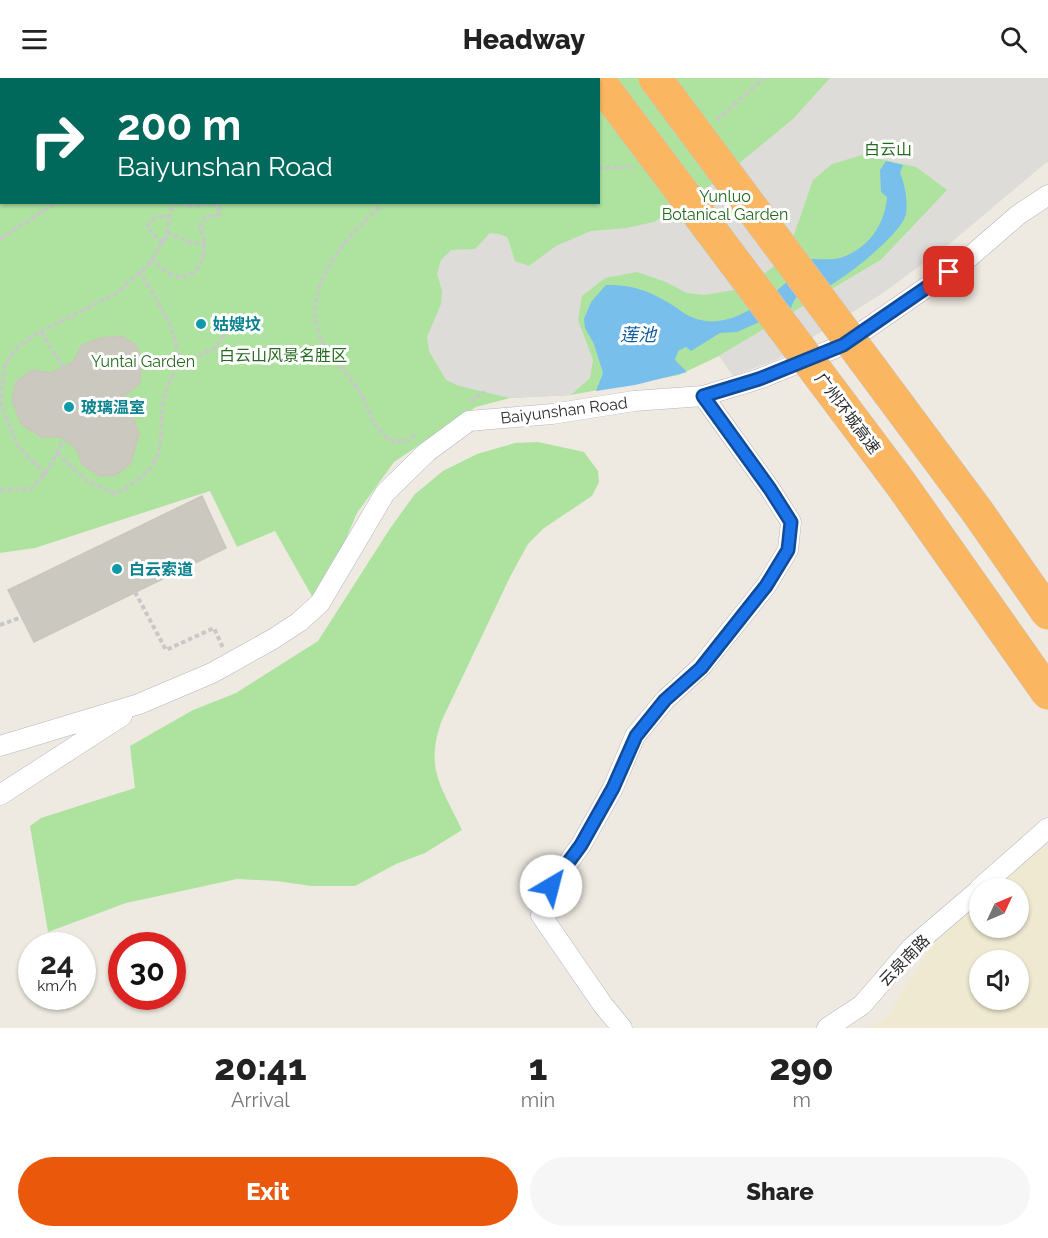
<!DOCTYPE html>
<meta charset="utf-8">
<style>
:root{--surface:#fff;--page:#f6f6f6;--text:#222;--muted:#767676;--accent:#ea580c}
body{margin:0;font-family:Raleway,"Noto Sans SC",sans-serif;background:var(--page);color:var(--text);height:100vh;display:flex;flex-direction:column;font-size:22px;white-space:nowrap}
*{box-sizing:border-box;margin:0}
p{font-size:20px;color:var(--muted)}
.icon{flex:none;width:33px;height:33px;fill:none;stroke:currentColor;stroke-width:2;stroke-linecap:round;stroke-linejoin:round}
.map{position:relative;height:950px;overflow:hidden}
.side{display:flex;flex-direction:column;background:var(--surface);flex:1}
.side>*{flex:none}
.guide{position:absolute;left:0px;top:0px;width:600px;height:126px;box-shadow:0 2px 4px #0004;background:#00695c;color:#fff;overflow:hidden}
.needle{width:39px;rotate:46deg}
.buttons{position:absolute;left:969px;top:800px;display:grid;gap:12px}
.buttons a{display:grid;place-items:center;width:60px;height:60px;border-radius:50%;background:var(--surface);box-shadow:0 2px 4px #0004;font-size:30px}
.speed{position:absolute;left:18px;top:854px;display:flex;gap:12px;font-size:30px;font-weight:700;text-align:center}
.speed>*{display:grid;place-content:center;width:78px;height:78px;border-radius:50%;background:var(--surface);box-shadow:0 2px 4px #0004;line-height:1}
.speed small{font-size:15px;font-weight:400}
.speed .limit{border:9px solid #d22;background:#fff;color:#111}
.pin{position:absolute;display:grid;place-items:center;width:51px;height:51px;color:#fff;margin:-26px;border-radius:12px;box-shadow:0 3px 9px #0006}
.me{position:absolute;width:66px;margin:-33px;rotate:37deg;stroke-linejoin:round;filter:drop-shadow(0 0 4px #0008)}
.turn{display:flex;align-items:center;gap:21px;height:126px;padding:0 18px;font-size:27px}
.turn .icon{width:78px;height:78px;stroke-width:2.5}
.turn b{display:block;font-size:42px;line-height:51px}
.eta{display:flex;justify-content:space-evenly;align-items:center;height:102px;text-align:center}
.eta b{font-size:36px;font-weight:800;line-height:42px}
.cta{display:flex;gap:12px;margin-top:auto;padding:12px 18px}
.cta a{flex:1;height:69px;border-radius:36px;background:var(--accent);color:#fff;font-size:24px;font-weight:800;line-height:69px;text-align:center}
.cta a+a{background:var(--page);color:var(--text)}
header{display:flex;justify-content:space-between;align-items:center;height:78px;padding:0 18px;background:var(--surface);font-size:27px;font-weight:800}
.map>svg:first-child{display:block}
.education{fill:#efe9d1;fill-rule:evenodd}
.green{fill:#aee39f;fill-rule:evenodd}
.plaza{fill:#dedcd8}
.water{fill:#78bfec}
.building{fill:#cac8bf;stroke:#cac6ba;stroke-width:1.5}
.lines{fill:none;stroke-linecap:round;stroke-linejoin:round}
.street-casing{stroke:#b4b5c0;stroke-width:21}
.path{stroke:#c8c8c8;stroke-width:4;stroke-dasharray:4.5 3;stroke-linecap:butt}
.street{stroke:#fff;stroke-width:20}
.highway-bridge-casing{stroke:#c8c8c8;stroke-width:34;stroke-linecap:butt}
.highway-bridge{stroke:#fab660;stroke-width:33}
.route-casing{stroke:#114b97;stroke-width:15}
.route{stroke:#1a73e8;stroke-width:10}
.culture-dot{fill:#0f9aa8;stroke:#fff;stroke-width:2}
.labels{text-anchor:middle;stroke-width:6;stroke-linejoin:round;paint-order:stroke}
.park-label{font-size:16px;fill:#246b1d;stroke:#fff}
.culture-label{font-size:16px;font-weight:bold;fill:#0d838f;stroke:#fff;text-anchor:start}
.street-label{font-size:16px;fill:#2d2d2d;stroke:#fff}
.water-label{font-size:18px;font-style:italic;fill:#115c9e;stroke:#fff}
</style>
<header><svg class="icon" aria-label="menu" viewBox="0 0 24 24"><path d="M4 6h16M4 12h16M4 18h16"/></svg>Headway<svg class="icon" aria-label="search" viewBox="0 0 24 24"><circle cx="10" cy="10" r="6"/><path d="M15 15l6 6"/></svg></header>
<div class="map">
<svg width="1048" height="950" viewBox="0 0 1048 950">
<rect width="100%" height="100%" fill="#eeeae1"/>
<path class="education" d="M1048 766V950H870L887 939 937 858 979 823 980 849H1018V810H995ZM980 882H1018V921H980Z"/>
<path class="green" d="M0 0H1048V84L964 95 881 182 719 278 679 297 571 317 510 320 476 329 394 384 357 435 333 491 313 520 275 453 237 469 210 413 35 470 0 475ZM2 2H598V124H2Z
M538 364 584 374 598 393 599 404 592 418 544 450 528 466 511 497 442 642C424 691 442 709 462 752L425 775 396 786 355 808H311L276 803 237 801 126 825 48 854 30 748 41 740 135 710 130 668 193 632 236 615 318 563 391 449 415 416 443 393 477 376 515 365Z"/>
<path class="plaza" d="M830 0H1048V83L948 167 883 215 776 282 733 298 719 278 881 182 947 112 916 89 862 77 832 86 813 102 790 168 773 189 757 201 734 212 704 217 687 215 666 204 637 194 605 200 582 218 578 242 593 282 590 300 571 317 510 320 459 308 446 302 429 273 427 259 441 226 442 213 437 196 441 182 451 172 475 171 490 155 499 156 507 159 509 164 515 183 529 188 556 168 591 153 626 150 654 144 717 103 775 56 794 40Z"/>
<path class="water" d="M886 83 903 87 900 95C905 106 908 124 906 136 903 155 838 207 820 212 805 217 797 212 791 230L737 254 720 255 691 273 686 269 678 273 675 282 687 294 635 307 596 313 603 295 594 266 585 250 584 241 591 224 606 207C636 207 649 213 674 228 680 232 687 238 694 240 736 257 784 207 811 181 820 181 832 182 840 180 868 171 885 147 887 119L881 114 880 92Z"/>
<path class="building" d="M121 258 136 267 142 281 140 305 115 325 131 334 139 355 131 385 116 397 100 398 83 387 75 369 60 359H42L22 347 12 322 16 304 32 292 51 295 73 284 82 267 101 260Z
M202 418 226 470 34 564 8 512Z"/>
<g class="lines">
<defs>
<path id="street" d="M0 668 139 626 212 595 273 561 299 544 320 525 385 415 427 374 469 343 552 336 634 323 703 318 759 301 843 267 966 182 1018 137 1048 117
M0 717 122 638
M980 810 1048 750
M622 950 603 927 541 837 551 808 581 767 613 710 635 658 665 622 701 589 766 508 788 472 791 444 770 411 703 318
M827 950 862 927 911 870 980 811"/>
</defs>
<use href="#street" class="street-casing"/>
<path class="path" d="M137 0 139 2
M168 0 176 2
M397 0 400 2
M120 2V0
M148 2 156 0
M179 2 184 0
M230 2V0
M366 2 367 0
M717 42 764 0
M598 90 634 89
M173 125 194 128 212 125
M379 129C343 162 295 215 324 267 332 281 344 291 353 304 363 316 367 331 374 345 377 351 384 357 389 362L405 363 415 357
M167 154 191 165H205
M0 161 57 124
M163 164 151 155 148 148C153 138 160 138 170 139
M151 181C159 187 170 199 180 199 197 200 207 177 204 163 204 158 201 153 200 149L205 140 220 136 219 129 212 126
M41 254 63 289
M178 288 215 270 232 247
M470 323 485 314
M57 375 86 402 115 416C133 406 154 394 159 372 163 356 160 338 164 321 168 303 179 292 177 273 174 247 153 216 140 194
M45 396 18 368 1 327 4 290 14 272 36 256 115 216 148 187 166 159 172 124
M0 412 31 411 45 396 64 362
M135 514 166 572 214 550 223 570
M0 547 22 539"/>
<use href="#street" class="street"/>
<defs>
<path id="highway-bridge" d="M655 0 977 433 1048 535
M598 2 901 406 1048 615"/>
</defs>
<use href="#highway-bridge" class="highway-bridge-casing"/>
<use href="#highway-bridge" class="highway-bridge"/>
</g>
<g class="lines">
<defs>
<path id="route" d="M551 808 581 767 613 710 636 658 665 622 701 590 766 508 788 472 791 444 770 411 703 318 759 301 843 267 949 194"/>
</defs>
<use href="#route" class="route-casing"/>
<use href="#route" class="route"/>
</g>
<g class="culture-dot">
<circle cx="201" cy="246" r="6"/>
<circle cx="69" cy="329" r="6"/>
<circle cx="117" cy="491" r="6"/>
</g>
<g class="labels">
<g class="park-label">
<text x="888" y="77">白云山</text>
<text x="725" y="124">Yunluo<tspan x="725" dy="18">Botanical Garden</tspan></text>
<text x="283" y="283">白云山风景名胜区</text>
<text x="143" y="289">Yuntai Garden</text>
</g>
<g class="culture-label">
<text x="213" y="252">姑嫂坟</text>
<text x="81" y="335">玻璃温室</text>
<text x="129" y="497">白云索道</text>
</g>
<g class="street-label">
<text transform="translate(564 332) rotate(-7)" y="6">Baiyunshan Road</text>
<text transform="translate(848 335) rotate(53)" y="6">广州环城高速</text>
<text transform="translate(904 882) rotate(-46)" y="6">云泉南路</text>
</g>
<g class="water-label">
<text x="638" y="263">莲池</text>
</g>
</g>
</svg>
<div class="buttons">
<a><svg class="needle" viewBox="-14 -14 28 28"><path d="M0-13l5 13h-10z" fill="#e53935"/><path d="M0 13l5-13h-10z" fill="#767676"/></svg></a>
<a><svg class="icon" aria-label="sound" viewBox="0 0 24 24"><path d="M4 9h4l5-4v14l-5-4H4zM17 9q2 3 0 6"/></svg></a>
</div>
<div class="speed"><div>24<small>km/h</small></div><div class="limit">30</div></div>
<div class="pin" style="left:949px;top:194px;background:#d93025"><svg class="icon" aria-label="arrive" viewBox="0 0 24 24"><path d="M6 21V4h12l-3 4 3 4H6"/></svg></div>
<svg class="me" style="left:551px;top:808px" viewBox="-20 -20 40 40"><circle r="19" fill="#fff"/><path d="M0-13L10 11 0 6-10 11z" fill="#1a73e8"/></svg>
<div class="guide">
<div class="turn"><svg class="icon" aria-label="right" viewBox="0 0 24 24"><path d="M7 20v-9h11M14 6l5 5-5 5"/></svg><div><b>200 m</b>Baiyunshan Road</div></div>
</div>
</div>
<section class="side">
<div class="eta">
<div><b>20:41</b><p>Arrival</p></div>
<div><b>1</b><p>min</p></div>
<div><b>290</b><p>m</p></div>
</div>
<div class="cta"><a>Exit</a><a>Share</a></div>
</section>
